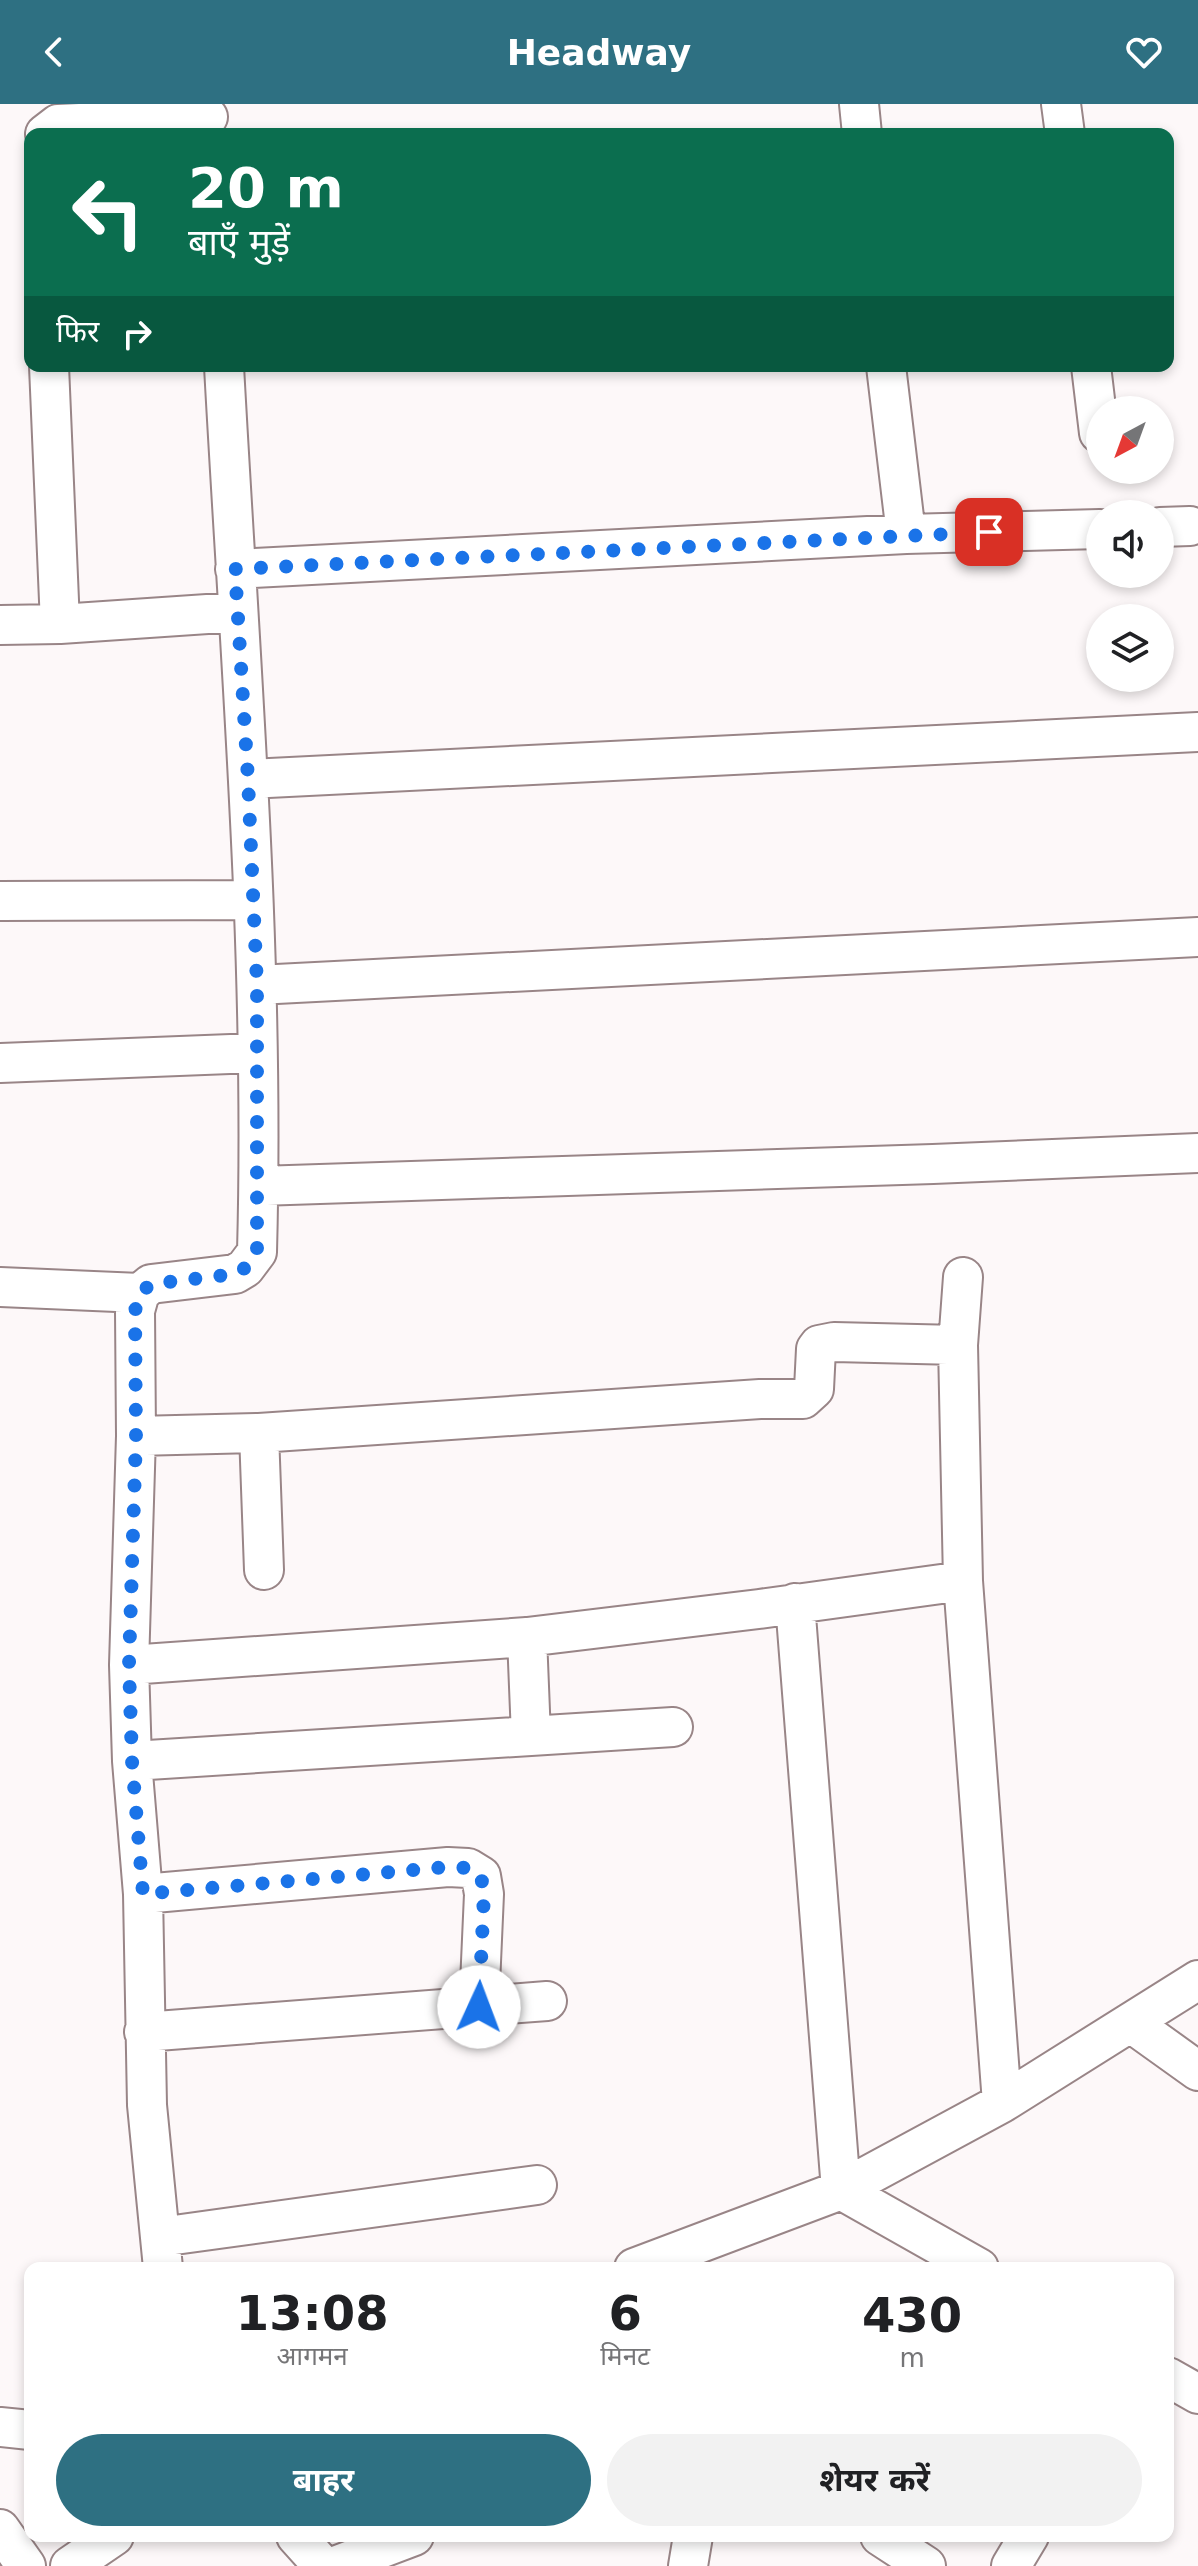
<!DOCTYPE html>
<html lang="hi">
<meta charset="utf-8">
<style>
:root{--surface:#fff;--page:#f2f2f2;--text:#202124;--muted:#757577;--accent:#2e7082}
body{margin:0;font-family:"DejaVu Sans","Noto Sans Devanagari",sans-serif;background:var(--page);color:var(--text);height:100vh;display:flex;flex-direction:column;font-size:30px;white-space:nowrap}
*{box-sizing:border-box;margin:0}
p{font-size:26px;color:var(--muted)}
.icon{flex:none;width:44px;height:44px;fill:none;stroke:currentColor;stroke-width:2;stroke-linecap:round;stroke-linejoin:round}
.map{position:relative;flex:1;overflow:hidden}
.sheet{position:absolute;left:24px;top:2158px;width:1150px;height:280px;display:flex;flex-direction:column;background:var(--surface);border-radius:16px;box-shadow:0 4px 12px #0003}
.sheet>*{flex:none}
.banner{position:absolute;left:24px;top:24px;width:1150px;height:244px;border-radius:16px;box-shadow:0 4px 12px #0003;background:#0b6e4f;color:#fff;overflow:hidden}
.needle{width:52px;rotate:221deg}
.controls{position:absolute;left:1086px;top:292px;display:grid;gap:16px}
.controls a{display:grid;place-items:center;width:88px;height:88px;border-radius:50%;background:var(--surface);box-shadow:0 4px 12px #0003;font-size:40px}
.pin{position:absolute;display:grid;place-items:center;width:68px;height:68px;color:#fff;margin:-34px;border-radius:16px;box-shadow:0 4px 12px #0006}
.me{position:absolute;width:88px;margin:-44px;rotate:2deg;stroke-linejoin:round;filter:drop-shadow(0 0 6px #0008)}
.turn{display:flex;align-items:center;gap:28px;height:168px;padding:0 32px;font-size:36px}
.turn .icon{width:104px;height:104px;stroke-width:2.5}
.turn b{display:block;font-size:56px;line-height:68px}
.then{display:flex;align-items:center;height:76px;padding:0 32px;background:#0003;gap:16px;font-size:30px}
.eta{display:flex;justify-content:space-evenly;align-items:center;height:136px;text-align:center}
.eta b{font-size:48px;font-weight:700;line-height:56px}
.cta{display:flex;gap:16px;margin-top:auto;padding:16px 32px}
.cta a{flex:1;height:92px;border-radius:48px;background:var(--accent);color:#fff;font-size:32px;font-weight:700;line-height:92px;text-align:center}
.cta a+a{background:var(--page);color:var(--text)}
header{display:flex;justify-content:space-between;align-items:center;height:104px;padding:0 32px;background:var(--accent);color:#fff;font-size:36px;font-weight:700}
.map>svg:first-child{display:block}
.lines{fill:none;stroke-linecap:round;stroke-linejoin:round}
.street-casing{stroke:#998587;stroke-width:42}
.street{stroke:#fff;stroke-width:38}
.route{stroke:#1a73e8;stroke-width:14;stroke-dasharray:0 25.2}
</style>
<header><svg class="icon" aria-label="back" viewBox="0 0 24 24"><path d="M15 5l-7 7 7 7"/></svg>Headway<svg class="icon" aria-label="heart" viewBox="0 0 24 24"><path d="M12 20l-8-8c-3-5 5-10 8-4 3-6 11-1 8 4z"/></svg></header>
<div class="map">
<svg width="1198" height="2462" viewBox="0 0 1198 2462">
<rect width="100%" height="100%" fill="#fdf8f9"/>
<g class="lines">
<defs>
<path id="street" d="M859 0 862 30
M1061 0 1065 30
M45 30 58 20 208 13
M49 262 60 520
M886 262 906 430
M1091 262 1099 329
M1160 423 1190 422
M235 465 906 430 1100 425
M0 521 60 520 237 508
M248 675 1198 628
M0 797 252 796
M257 881 1198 833
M0 959 257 949
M259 1082 933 1060 1198 1049
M963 1173 958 1241 963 1477 1002 1999
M0 1183 140 1189
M259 1329 264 1466
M136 1332 259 1329 760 1295H803L814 1285 816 1245 819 1241 834 1238 958 1241
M795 1499 841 2086
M527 1533 531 1632
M129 1561 527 1533 759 1505 963 1477
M132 1657 673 1623
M143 1790 448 1763 468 1764 481 1772 484 1790 479 1903
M1131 1919 1198 1967
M144 1928 547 1897
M841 2086 979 2164
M160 2133 537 2081
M163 2164 147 2001 143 1790 132 1657 129 1561 136 1332 135 1207 140 1189 151 1180 235 1170 245 1164 257 1148C265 852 240 557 224 262
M634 2164 841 2086 1002 1999 1198 1876
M1168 2273 1198 2290
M0 2323 30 2326
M0 2425 26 2462
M296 2432 323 2462
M880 2432 926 2462
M70 2462 114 2432
M335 2462 414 2432
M688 2462 693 2432
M1011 2462 1029 2432"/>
</defs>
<use href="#street" class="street-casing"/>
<use href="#street" class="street"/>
</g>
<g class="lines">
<path class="route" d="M479 1903 484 1790 481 1772 468 1764 448 1763 143 1790 132 1657 129 1561 136 1332 135 1207 140 1189 151 1180 235 1170 245 1164 257 1148V881L248 675 235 465 989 428"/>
</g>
</svg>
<div class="controls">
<a><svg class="needle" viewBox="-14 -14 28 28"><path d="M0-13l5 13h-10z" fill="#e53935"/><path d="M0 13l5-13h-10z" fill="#757577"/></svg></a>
<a><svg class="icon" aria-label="sound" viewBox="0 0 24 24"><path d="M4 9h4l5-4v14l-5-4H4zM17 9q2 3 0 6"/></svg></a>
<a><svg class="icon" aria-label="layers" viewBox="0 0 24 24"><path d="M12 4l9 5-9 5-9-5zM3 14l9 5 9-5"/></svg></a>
</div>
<div class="pin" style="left:989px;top:428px;background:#d93025"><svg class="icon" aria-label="arrive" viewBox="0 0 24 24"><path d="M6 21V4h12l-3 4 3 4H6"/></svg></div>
<svg class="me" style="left:479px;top:1903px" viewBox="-20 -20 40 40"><circle r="19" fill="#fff"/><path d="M0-13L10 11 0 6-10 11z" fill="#1a73e8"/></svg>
<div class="banner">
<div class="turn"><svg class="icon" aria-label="left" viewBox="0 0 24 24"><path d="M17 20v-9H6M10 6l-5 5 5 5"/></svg><div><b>20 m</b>बाएँ मुड़ें</div></div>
<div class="then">फिर<svg class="icon" aria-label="right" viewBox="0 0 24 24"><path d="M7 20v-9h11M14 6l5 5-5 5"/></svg></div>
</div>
<section class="sheet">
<div class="eta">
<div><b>13:08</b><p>आगमन</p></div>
<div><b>6</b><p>मिनट</p></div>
<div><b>430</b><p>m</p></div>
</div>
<div class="cta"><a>बाहर</a><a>शेयर करें</a></div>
</section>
</div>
